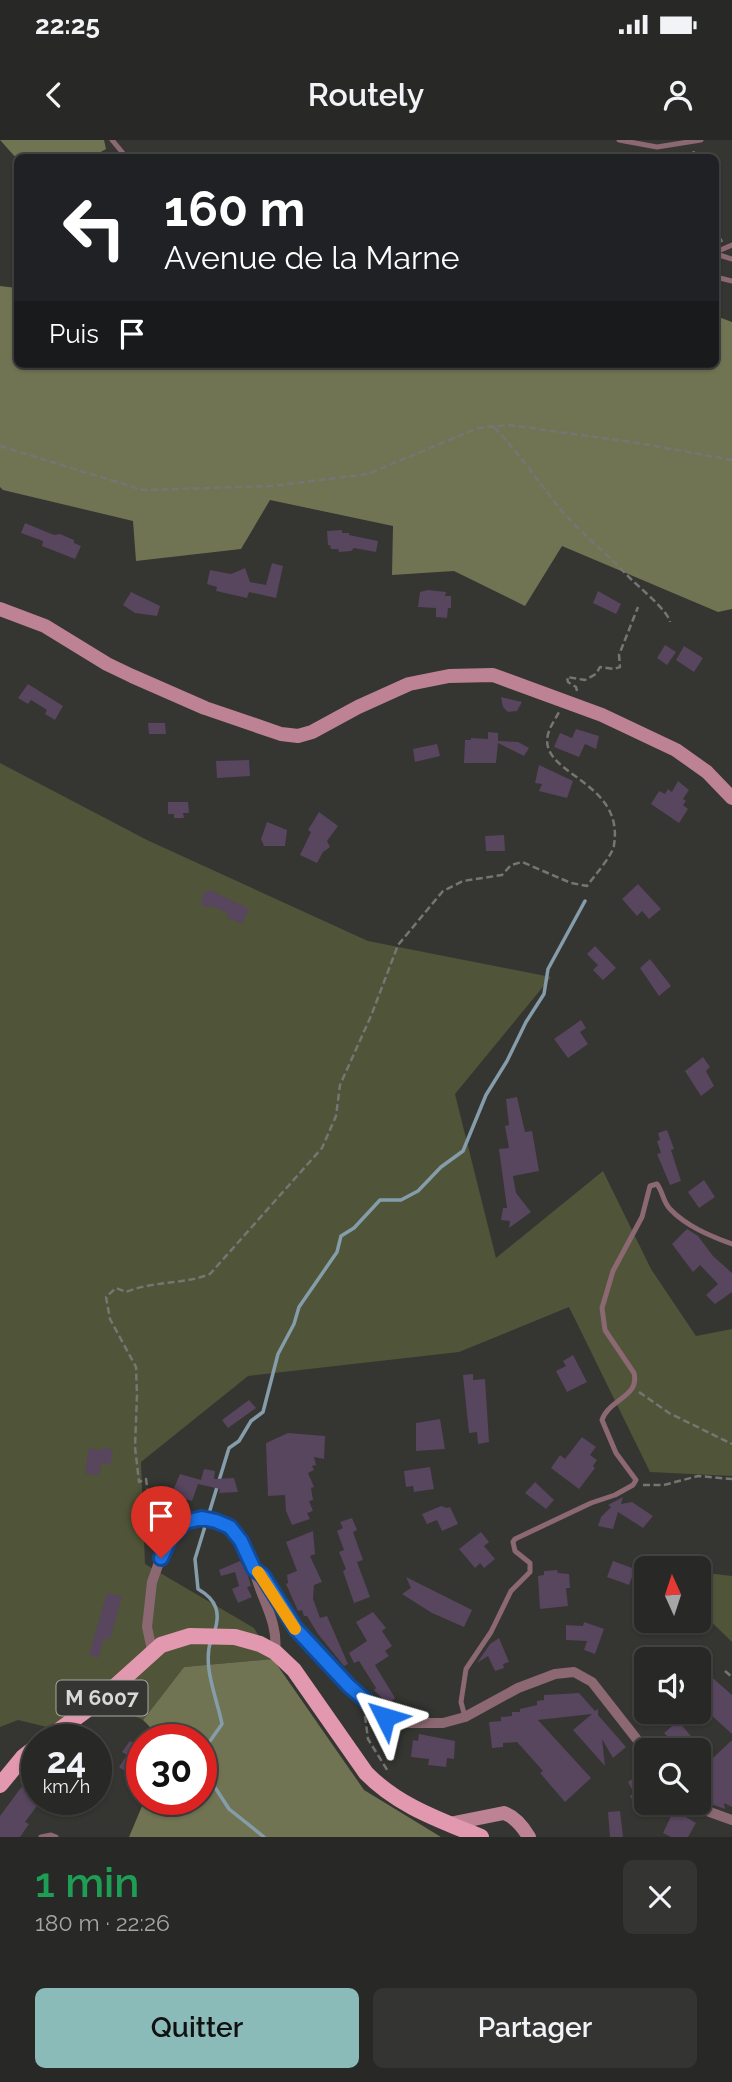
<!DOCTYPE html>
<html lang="fr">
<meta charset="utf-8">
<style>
:root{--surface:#282826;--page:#343432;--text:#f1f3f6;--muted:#a5a6a7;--line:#444443;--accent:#8bbbb9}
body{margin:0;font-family:Raleway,sans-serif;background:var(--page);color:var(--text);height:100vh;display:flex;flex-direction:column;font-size:26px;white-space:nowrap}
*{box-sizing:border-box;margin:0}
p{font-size:23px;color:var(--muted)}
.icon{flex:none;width:38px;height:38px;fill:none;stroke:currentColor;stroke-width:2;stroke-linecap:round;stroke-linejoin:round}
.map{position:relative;height:1697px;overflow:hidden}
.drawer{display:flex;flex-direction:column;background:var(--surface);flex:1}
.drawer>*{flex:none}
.banner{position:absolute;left:14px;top:14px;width:705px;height:214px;border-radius:10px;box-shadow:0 2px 5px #0004,0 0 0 2px var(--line);background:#202124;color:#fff;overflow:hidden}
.needle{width:46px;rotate:357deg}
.tools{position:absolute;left:634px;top:1416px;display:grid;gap:14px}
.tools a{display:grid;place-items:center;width:77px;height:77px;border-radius:10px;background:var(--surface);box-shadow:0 2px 5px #0004,0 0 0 2px var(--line);font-size:35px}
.speed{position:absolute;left:21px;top:1584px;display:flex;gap:14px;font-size:35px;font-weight:700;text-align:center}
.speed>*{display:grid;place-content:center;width:91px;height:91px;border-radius:50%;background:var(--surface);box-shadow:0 2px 5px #0004,0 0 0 2px var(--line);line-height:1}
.speed small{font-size:18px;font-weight:400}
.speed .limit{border:10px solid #d22;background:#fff;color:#111}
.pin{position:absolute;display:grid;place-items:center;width:60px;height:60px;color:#fff;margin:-72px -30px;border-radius:50% 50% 50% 0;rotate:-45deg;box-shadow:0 0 7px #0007}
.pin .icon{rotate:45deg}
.me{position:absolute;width:77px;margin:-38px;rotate:310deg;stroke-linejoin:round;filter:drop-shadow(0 0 5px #0008)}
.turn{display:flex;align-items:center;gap:24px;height:147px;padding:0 35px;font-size:32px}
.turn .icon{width:91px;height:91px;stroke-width:2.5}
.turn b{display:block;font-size:49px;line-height:60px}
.then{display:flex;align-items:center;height:66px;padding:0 35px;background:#0003;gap:14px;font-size:26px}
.round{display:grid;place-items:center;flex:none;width:74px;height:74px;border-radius:10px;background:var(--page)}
.head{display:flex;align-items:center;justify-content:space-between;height:119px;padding:0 35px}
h1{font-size:42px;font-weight:600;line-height:52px;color:#1e9e55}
.primary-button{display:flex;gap:14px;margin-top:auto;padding:14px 35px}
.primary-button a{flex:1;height:80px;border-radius:10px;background:var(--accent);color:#111;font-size:28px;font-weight:600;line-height:80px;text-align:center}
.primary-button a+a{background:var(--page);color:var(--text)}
.status{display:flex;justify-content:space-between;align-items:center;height:49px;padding:0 35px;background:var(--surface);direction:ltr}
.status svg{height:19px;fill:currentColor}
header{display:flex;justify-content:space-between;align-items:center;height:91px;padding:0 35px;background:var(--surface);font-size:32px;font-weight:600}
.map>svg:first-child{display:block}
.green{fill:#505438}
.forest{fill:#707453}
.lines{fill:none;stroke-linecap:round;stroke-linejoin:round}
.stream{stroke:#859daa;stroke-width:3.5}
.building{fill:#58455e}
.path{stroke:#757572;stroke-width:2.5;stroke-dasharray:7 3.5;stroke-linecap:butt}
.service{stroke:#8c6872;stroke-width:5}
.minor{stroke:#8c6872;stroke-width:10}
.secondary{stroke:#bd8394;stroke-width:14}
.primary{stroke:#e298ae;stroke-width:16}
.route-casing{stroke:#114b97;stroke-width:18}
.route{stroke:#1a73e8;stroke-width:12}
.slow{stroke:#f59e0b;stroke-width:12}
.labels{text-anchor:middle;stroke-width:7;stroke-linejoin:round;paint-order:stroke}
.shield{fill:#353532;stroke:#a7a7a5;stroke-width:2}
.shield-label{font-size:21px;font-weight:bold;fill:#d8d8d6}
</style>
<div class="status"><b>22:25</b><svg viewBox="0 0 49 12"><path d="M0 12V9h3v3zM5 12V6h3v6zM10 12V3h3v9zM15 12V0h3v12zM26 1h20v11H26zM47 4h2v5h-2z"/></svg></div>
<header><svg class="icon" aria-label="back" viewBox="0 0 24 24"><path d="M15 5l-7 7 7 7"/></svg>Routely<svg class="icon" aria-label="person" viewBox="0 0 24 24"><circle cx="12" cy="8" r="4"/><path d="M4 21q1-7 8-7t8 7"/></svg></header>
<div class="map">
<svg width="732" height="1697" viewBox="0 0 732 1697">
<rect width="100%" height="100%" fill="#353532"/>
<path class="green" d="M0 623 147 700 368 801 551 837 455 954 496 1118 603 1031 651 1129 696 1196 732 1189V1336L650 1332 569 1167 459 1212 248 1236 141 1322 145 1424 254 1488 273 1519 184 1527 143 1580 107 1563 47 1587 18 1580 0 1587Z
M698 1432 732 1436V1502L698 1469Z"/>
<path class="forest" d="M0 0H104L106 9 92 17 17 19Z
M0 146 17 148 18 224H716V176L732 182V469L718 472 562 406 525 466 454 431 392 435 393 386 270 360 241 409 136 421 133 381 3 350 0 347Z
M273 1519 364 1650 441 1697H129L145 1659H201V1600L162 1599 143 1580 184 1527Z"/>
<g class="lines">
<path class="stream" d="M214 1493C221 1473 217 1460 198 1449L195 1419 229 1308 239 1301 251 1281 263 1272 278 1214 294 1184 299 1167 337 1112 341 1096 354 1088 380 1060H401L418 1051 441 1027 463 1011 486 955 507 921 526 882 544 854 548 829 585 761
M211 1500C202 1526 217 1558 222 1584L210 1601 202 1618 207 1635 229 1669 264 1697"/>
</g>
<path class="building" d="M25 383 54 395 60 394 74 400V403L81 406 75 419 42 406 43 401 21 393Z
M342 390V393H349V395L378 401 376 412 354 408 351 411 339 412 338 409H331L330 405H328L327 391Z
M272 423 283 426 276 458 249 452 247 458 216 451 217 447 207 444 210 430 231 434 245 428 250 442 266 445Z
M428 450 446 452 445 456H451V468H448L447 478 436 477V468L418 467 420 452Z
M598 451 621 464 616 474 593 463Z
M131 452 160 466 157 476 135 473 123 465Z
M665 505 676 512 667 525 657 518Z
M684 506 703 518 694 532 676 520Z
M28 544 63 566 55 580 45 574 47 570 31 560 28 564 18 558Z
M501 557 522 562 517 571 508 572 503 567Z
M148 583H165L166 594H149Z
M576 589 599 596 596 609 585 604 579 617 554 607 560 593 572 598Z
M488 592 498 593V601L518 602 529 608 524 616 498 603 496 623H464L465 600H471V598L488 599Z
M437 604 440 616 415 622 413 609Z
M249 620 250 636 217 638 216 621Z
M539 625 573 641 567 658 539 651 542 644 535 643Z
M678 641 689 650 683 659 686 661 683 665 688 669 679 683 651 664 659 651 665 654 668 649 672 652Z
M168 662H188L189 673H183L184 678H174V674H168Z
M319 672 338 686 327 701 330 707 323 712 317 723 300 715 311 692 308 690Z
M267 682 287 690 285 706H264L261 699Z
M504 695 505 711H486L485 696Z
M638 744 661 769 649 779 642 771 637 776 622 759Z
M210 750 249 769 242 784 226 777 228 773 212 766 206 767 201 764 203 754Z
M595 806 616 828 603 840 593 830 598 825 587 814Z
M650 819 671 846 659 856 640 828Z
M581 880 586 888 580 892 588 904 568 918 554 899Z
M703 917 710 927 706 931 714 946 701 956 685 931Z
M517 957 525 992 532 991 539 1031 513 1036 516 1053 531 1072 509 1088 510 1081 501 1080 503 1068H507L499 1009 509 1008 505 986 509 985 506 959Z
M667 990 674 1009 671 1010 681 1041 670 1045 657 1014 661 1013 657 1001 660 1000 658 993Z
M704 1040 715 1057 699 1068 688 1052Z
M687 1089 698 1096 713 1116 732 1133V1152L715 1164 706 1155 718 1144 700 1125 693 1132 672 1104Z
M573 1215 587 1242 567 1252 556 1231 566 1226 563 1221Z
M473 1234V1240L485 1239 489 1302 478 1304 477 1292 469 1293 463 1235Z
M249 1260 256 1268 228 1288 222 1280Z
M440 1279 445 1309 416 1311V1283Z
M288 1293 325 1296 324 1319 314 1317 316 1325 312 1326 314 1330 308 1333 314 1347 311 1348 313 1360 309 1361 313 1371 307 1373 310 1379 292 1385 286 1371 285 1355 268 1356 266 1303Z
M582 1297 596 1307 590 1315 597 1320 593 1326 595 1328 579 1349 551 1328 560 1315 565 1319Z
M102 1307 113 1310 110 1325 101 1323 98 1336 85 1333 89 1308 101 1311Z
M430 1327 434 1349 414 1352 413 1346 406 1347 404 1331Z
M204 1329 215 1331 214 1339 234 1338 238 1352 219 1353 220 1349 198 1344 192 1361 185 1359 159 1389 151 1382 153 1365 159 1358 167 1365 180 1334 201 1340Z
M535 1342 554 1360 546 1369 525 1353Z
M623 1357 621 1364 632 1362 653 1376 643 1388 618 1372 613 1389 598 1386 601 1377 611 1367 608 1365Z
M441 1366 447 1368 450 1367 458 1384 442 1391 437 1380 427 1384 422 1374Z
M352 1378 357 1390 353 1392 363 1420 357 1422 370 1457 354 1463 343 1431 346 1429 339 1412 344 1410 337 1391 343 1388 340 1382Z
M313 1391 315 1414 310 1416 322 1442 314 1445 313 1459 320 1478 327 1476 348 1524 344 1526 318 1494 307 1476H304L302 1470 298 1471 286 1444 288 1443 287 1435 297 1431 286 1402Z
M481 1392 489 1402 484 1406 495 1419 484 1428 480 1423 475 1428 459 1409Z
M240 1421 247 1432 251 1446 247 1447 252 1457 238 1463 232 1449 239 1446 235 1432 221 1436 219 1430Z
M613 1421 635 1429 629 1445 607 1437Z
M557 1430 558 1433 569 1434 570 1448H566L568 1466 540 1469 538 1436 544 1435V1431Z
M406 1437 472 1470 464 1487 432 1473 402 1454 411 1448Z
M646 1441V1472L632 1448Z
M107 1453 122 1456 110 1499 104 1498 98 1518 89 1515Z
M373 1472 386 1488 382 1491 392 1506 385 1511 389 1516 375 1525 395 1558 388 1565 374 1550 376 1548 359 1521 354 1523 349 1513 367 1501 356 1482Z
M584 1482 604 1489 595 1514 584 1510 587 1501 566 1500V1485L583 1486Z
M499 1498 509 1522 503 1524 504 1528 495 1531 488 1516 477 1523 490 1504Z
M707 1533 732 1555V1594L698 1563V1543Z
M579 1553 595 1571 598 1569V1575L626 1607 613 1618 602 1599 605 1626 573 1590 592 1574 538 1580 591 1638 565 1662 540 1633 543 1631 517 1602 503 1603V1607L492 1608 489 1582 501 1581V1577L512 1576V1572H520V1569L537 1565V1561L544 1560V1555Z
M678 1581 696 1602 687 1610H672L663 1599 667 1596 664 1593Z
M419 1594 455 1601 454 1619 447 1618 446 1627 428 1625 429 1619 411 1617 413 1600 418 1601Z
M732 1600V1667L724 1663 725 1669 711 1664 702 1656 709 1642 699 1631Z
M130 1601 142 1608V1614L129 1634 119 1627 127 1615 122 1612Z
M37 1625V1659H42L25 1682 29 1684 20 1697H0V1676L23 1645 20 1643Z
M639 1634 646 1643V1657L635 1665 630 1656 634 1653 628 1642Z
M674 1670 696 1683 688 1697H671L663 1693Z
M620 1671 623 1697H610L608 1672Z"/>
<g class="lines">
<path class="path" d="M693 18 694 9
M716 89 722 102
M494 287C519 313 539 343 562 371 582 394 606 413 627 435 637 446 668 470 670 482
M0 306 143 350 272 346 368 334 478 288 509 285 638 303 732 320
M577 551 576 547 568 542 567 537 585 540 596 534 600 527 614 529 620 527 619 515 638 467
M639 1252 669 1273 732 1304
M643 1345H664L698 1336 732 1339
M153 1404 146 1400 148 1354 146 1339 139 1342 135 1307 137 1255 136 1227 110 1179 106 1157 116 1148 126 1152C156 1140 183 1145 210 1134L322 1008 336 976 340 945 371 876 398 805 443 751 463 741 502 735 511 725 522 722 571 743 587 746C594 736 613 715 614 705 625 638 533 635 549 591 551 585 556 578 559 572
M725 1531 732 1537
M365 1576 368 1599 389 1633"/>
<path class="service" d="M112 0 127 18
M619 0 657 7 701 0
M716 112 732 105
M716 114 732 119
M716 137 732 141
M465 1577 461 1562 466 1529 491 1492 511 1451 530 1432V1423L515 1411 513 1402 515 1399 591 1363 615 1355 633 1345 636 1340 616 1313 602 1280C609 1259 640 1257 634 1233L605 1190 602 1168 613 1131 642 1077 650 1046 657 1044C663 1052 663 1062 670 1069 686 1086 710 1096 732 1104
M41 1697 51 1695 56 1697"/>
<path class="minor" d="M254 1429C260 1458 279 1481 275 1512
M152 1510 147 1487 152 1442 161 1417 170 1398 180 1385 192 1379 202 1378 223 1383 235 1390 254 1429 263 1436 296 1489 362 1559 385 1577 399 1583H443L465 1577 518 1548 555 1534 574 1532 592 1542 646 1611
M697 1662 707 1671 732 1680"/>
<path class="secondary" d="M0 469 45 486 107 524 132 536 205 568 281 594 298 596 312 592 358 567 409 544 449 536 493 535 602 575 676 610 707 632 732 658
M449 1684 504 1673C515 1677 523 1687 529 1697"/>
<path class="primary" d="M46 1600 100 1560 161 1505 190 1496 235 1497 260 1504 275 1512 294 1530 366 1633C398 1666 440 1680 481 1697
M0 1645 23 1617 37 1606"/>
</g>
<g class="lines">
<defs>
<path id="route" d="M161 1418 170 1398 185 1382 202 1378 216 1381 230 1387 241 1401 254 1429 263 1436 296 1489 349 1546 385 1577"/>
</defs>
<use href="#route" class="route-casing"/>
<use href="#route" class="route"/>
<path class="slow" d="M258 1432 295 1489"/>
</g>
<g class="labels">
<rect class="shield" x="56.5" y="1540.5" width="91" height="35" rx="5"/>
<g class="shield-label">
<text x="102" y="1565">M 6007</text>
</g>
</g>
</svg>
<div class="tools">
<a><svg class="needle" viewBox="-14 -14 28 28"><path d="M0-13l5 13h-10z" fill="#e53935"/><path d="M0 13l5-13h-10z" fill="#a5a6a7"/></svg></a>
<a><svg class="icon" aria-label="sound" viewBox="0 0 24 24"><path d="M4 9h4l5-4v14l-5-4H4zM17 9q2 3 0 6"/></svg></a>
<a><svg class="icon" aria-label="search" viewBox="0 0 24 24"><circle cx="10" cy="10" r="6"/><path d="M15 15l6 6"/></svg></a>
</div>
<div class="speed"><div>24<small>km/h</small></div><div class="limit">30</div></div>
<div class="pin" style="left:161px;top:1418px;background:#d93025"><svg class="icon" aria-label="arrive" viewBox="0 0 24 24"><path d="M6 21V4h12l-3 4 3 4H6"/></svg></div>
<svg class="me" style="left:385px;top:1577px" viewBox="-20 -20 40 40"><path d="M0-17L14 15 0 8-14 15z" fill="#1a73e8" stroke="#fff" stroke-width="4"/></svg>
<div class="banner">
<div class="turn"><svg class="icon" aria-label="left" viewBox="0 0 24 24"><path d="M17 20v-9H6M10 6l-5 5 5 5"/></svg><div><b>160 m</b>Avenue de la Marne</div></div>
<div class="then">Puis<svg class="icon" aria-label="arrive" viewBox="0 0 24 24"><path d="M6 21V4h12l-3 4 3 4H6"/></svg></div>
</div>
</div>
<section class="drawer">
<div class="head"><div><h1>1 min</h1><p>180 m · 22:26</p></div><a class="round"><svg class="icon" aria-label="close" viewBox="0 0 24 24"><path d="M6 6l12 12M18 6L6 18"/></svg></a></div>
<div class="primary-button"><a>Quitter</a><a>Partager</a></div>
</section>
